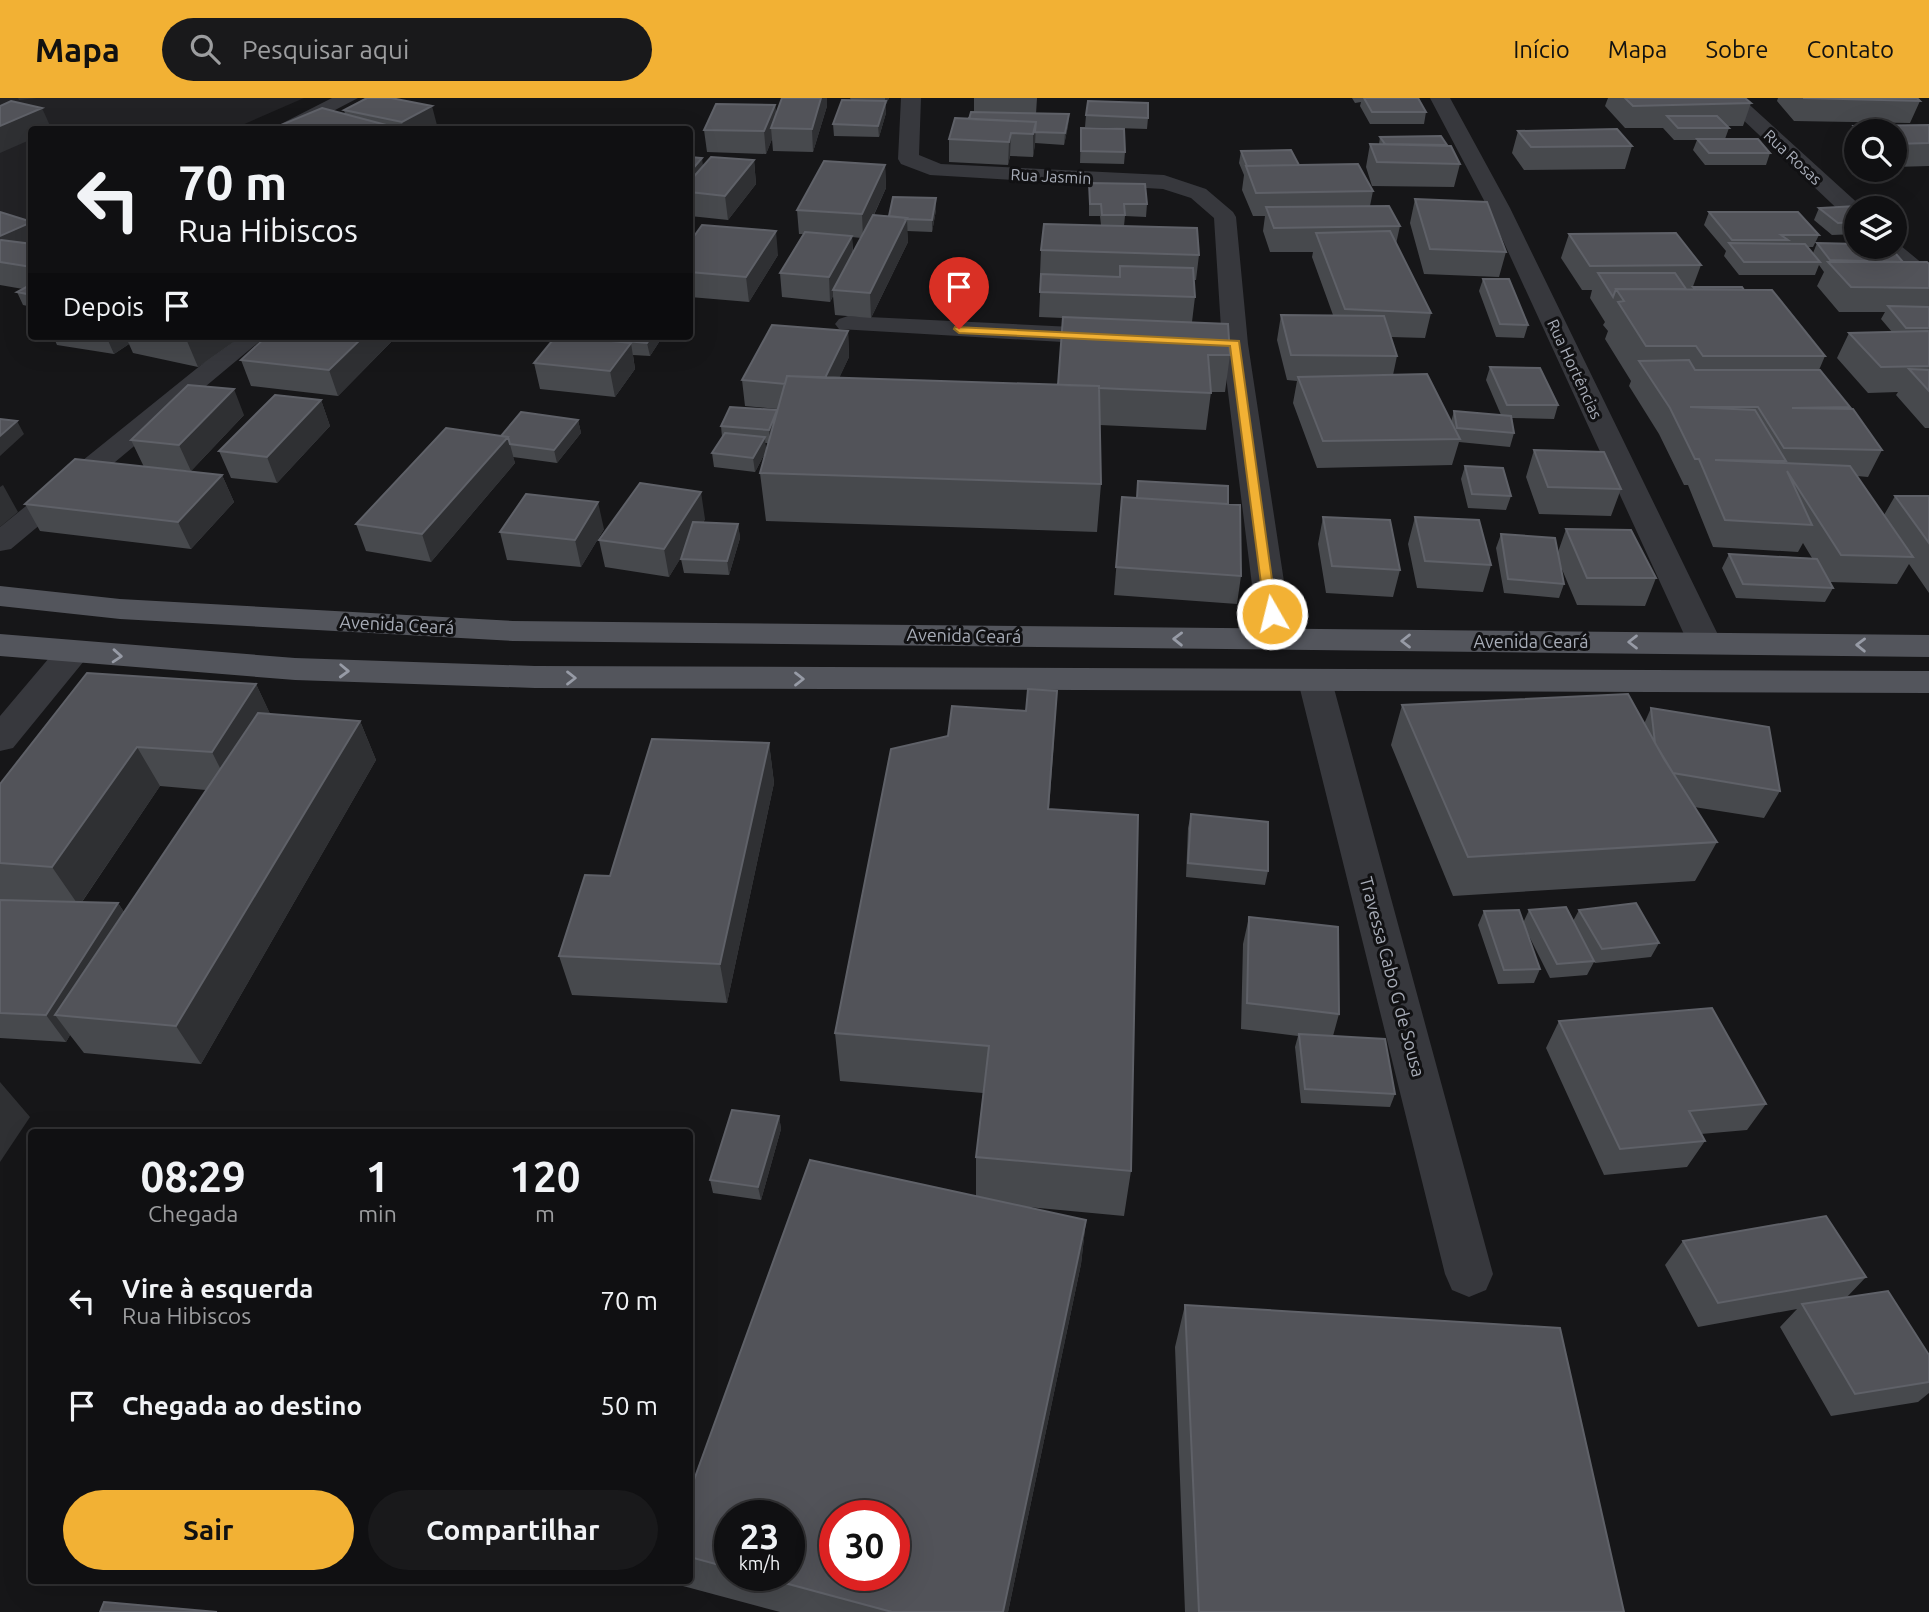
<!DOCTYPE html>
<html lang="pt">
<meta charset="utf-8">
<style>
:root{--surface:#101012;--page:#19191b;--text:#f1f3f6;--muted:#9c9d9f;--line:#303032;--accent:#f2b134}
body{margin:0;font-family:Ubuntu,sans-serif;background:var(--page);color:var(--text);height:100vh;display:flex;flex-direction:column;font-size:26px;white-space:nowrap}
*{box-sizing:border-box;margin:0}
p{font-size:23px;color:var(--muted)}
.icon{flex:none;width:38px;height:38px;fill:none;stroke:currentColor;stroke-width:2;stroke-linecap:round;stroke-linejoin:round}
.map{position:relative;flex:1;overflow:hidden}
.drawer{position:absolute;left:28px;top:1031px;width:665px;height:455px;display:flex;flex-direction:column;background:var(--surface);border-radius:7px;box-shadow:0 7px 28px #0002,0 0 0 2px var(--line)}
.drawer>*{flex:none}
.hud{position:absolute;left:28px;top:28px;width:665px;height:214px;border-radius:7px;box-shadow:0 7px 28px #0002,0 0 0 2px var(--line);background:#101012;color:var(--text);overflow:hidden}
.tools{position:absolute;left:1844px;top:21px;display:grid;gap:14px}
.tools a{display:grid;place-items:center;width:63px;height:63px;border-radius:50%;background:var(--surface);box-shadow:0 7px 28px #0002,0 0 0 2px var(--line);font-size:35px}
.speed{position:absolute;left:714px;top:1402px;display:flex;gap:14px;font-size:35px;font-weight:700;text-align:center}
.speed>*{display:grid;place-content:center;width:91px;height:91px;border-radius:50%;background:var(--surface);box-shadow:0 7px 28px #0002,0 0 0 2px var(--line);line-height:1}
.speed small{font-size:18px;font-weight:400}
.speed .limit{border:10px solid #d22;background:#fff;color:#111}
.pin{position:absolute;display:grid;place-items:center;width:60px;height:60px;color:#fff;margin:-72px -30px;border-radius:50% 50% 50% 0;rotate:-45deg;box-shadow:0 0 7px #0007}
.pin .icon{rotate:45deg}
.me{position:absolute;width:77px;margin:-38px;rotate:352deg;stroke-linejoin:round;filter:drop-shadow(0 0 5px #0008)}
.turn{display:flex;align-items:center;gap:24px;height:147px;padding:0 35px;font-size:32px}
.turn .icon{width:91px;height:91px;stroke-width:2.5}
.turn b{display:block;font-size:49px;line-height:60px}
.then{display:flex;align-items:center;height:66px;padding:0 35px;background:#0003;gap:14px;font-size:26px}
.eta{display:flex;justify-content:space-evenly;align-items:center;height:119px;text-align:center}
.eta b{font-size:42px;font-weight:700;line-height:49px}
.action{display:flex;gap:14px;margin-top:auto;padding:14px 35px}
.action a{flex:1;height:80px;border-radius:42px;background:var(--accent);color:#111;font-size:28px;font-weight:700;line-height:80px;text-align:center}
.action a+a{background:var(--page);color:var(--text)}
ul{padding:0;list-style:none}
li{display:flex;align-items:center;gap:21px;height:105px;padding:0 35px}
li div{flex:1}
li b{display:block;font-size:26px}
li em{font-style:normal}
header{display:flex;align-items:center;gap:42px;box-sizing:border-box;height:98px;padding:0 35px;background:var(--accent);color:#111}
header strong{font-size:33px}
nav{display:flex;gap:38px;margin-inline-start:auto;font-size:24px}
.search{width:490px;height:63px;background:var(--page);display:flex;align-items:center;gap:18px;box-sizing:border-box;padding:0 24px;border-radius:38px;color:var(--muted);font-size:26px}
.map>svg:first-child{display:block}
.built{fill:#222225}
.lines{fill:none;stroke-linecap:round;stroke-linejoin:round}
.street{fill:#37383d;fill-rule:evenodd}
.primary{fill:#53555c;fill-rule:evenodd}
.wall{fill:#47494d;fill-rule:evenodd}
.shaded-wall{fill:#2f3033}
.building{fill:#525359;stroke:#5f6168;stroke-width:2;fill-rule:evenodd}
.oneway{stroke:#979ba6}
.route{fill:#f2b134;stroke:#9d7322;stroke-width:2}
.labels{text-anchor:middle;stroke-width:6;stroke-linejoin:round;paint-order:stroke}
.far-street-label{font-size:16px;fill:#a8adb8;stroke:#111113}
.street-label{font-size:18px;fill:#a8adb8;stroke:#111113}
</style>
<header>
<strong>Mapa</strong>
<div class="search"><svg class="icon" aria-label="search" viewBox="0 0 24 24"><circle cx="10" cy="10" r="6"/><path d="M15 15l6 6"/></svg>Pesquisar aqui</div>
<nav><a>Início</a><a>Mapa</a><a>Sobre</a><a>Contato</a></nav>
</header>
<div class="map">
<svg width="1929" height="1514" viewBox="0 0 1929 1514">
<rect width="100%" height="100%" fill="#161618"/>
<path class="built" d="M0 0H304L233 31 32 32 31 120 0 134Z"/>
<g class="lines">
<path class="street" d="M332 0H358L297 32H269Z
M901 0H921L919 57 941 66 1164 77 1206 91 1233 114 1236 119 1248 246 1293 543 1288 550 1276 553 1264 550 1259 543 1222 246 1214 120 1191 100 1163 91 930 77 901 66 898 61Z
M1430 0H1450L1510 110 1722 545 1717 552 1705 556 1693 552 1688 545 1488 110Z
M1720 0H1742L1863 110H1857V124L1849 122Z
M1895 143 1929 171V191L1920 189 1879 149H1895Z
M848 218 1114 231 1123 234 1127 239 1123 244 1114 247 839 231 835 226 839 221Z
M237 238H266L11 451 0 453V429Z
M72 544 84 547 89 555 84 563 13 650 0 653V618L60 547Z
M1315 572 1327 575 1332 583 1493 1176 1486 1192 1469 1199 1452 1192 1445 1176 1298 583 1303 575Z"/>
<path class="primary" d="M0 488 120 501 513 523 1929 537V559L513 543 120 521 0 508Z
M0 536 295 560 535 568 1929 573V595L535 590 295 582 0 558Z"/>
</g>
<path class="wall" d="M850 0H889L886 6V15L879 39 834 38 833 26 851 2Z
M974 0H1037L1036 16H1069L1068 28 1064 47 1035 45 1033 59 1010 58 1008 67 949 64V41L974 14Z
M1352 0H1418L1426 14 1424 26H1370L1360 8 1361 4 1355 5Z
M1608 0H1745L1751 5 1743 28H1727L1729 30 1725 41 1770 55 1766 67H1705L1693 52 1697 42H1674L1663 30H1625L1605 8Z
M1778 0H1917L1920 3 1910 25 1794 23 1777 3Z
M775 7 776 17 827 8 813 54 773 53 772 41 766 56 707 54 704 32Z
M344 12 438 31 283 32 281 27 345 16Z
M1086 17 1148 20 1147 31 1085 29Z
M1929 27V68L1895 69V33H1857V62L1844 51 1854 28Z
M1081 30 1125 54 1124 66 1080 65Z
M1518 33 1632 48 1625 71 1524 72 1512 55Z
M1380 39 1460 66 1454 89 1372 88 1366 69 1370 46H1379Z
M1241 53 1299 67 1373 93 1370 108 1400 128 1396 146 1431 215 1425 240 1391 239 1397 258 1393 277 1451 324 1454 313 1501 317 1486 282 1490 269 1558 307 1554 321 1512 320 1514 335 1510 349 1459 344 1452 367 1317 370 1293 305 1297 283 1287 282 1277 242 1281 217H1333L1312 159 1313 154H1270L1263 133 1265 118H1253L1242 92 1244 77 1239 65Z
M690 59 703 68 754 62 756 86 728 122 690 118Z
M885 67 886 90 874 117 889 118 936 100V112L932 134 907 133 908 144 871 220 835 217 833 198 830 204 782 199 780 175 803 136H799L797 112ZM852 139 861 140 853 154Z
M1089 85 1147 106 1146 119 1125 118 1124 128 1199 157 1196 182H1194L1195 199 1192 224 1230 257 1225 294H1211L1206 332 1100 327 1101 386 1097 434 766 423 760 375 768 345H765L766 353 755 374 714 369 712 355 722 339 721 328 777 312 778 311 745 308 742 282 848 233 849 259 839 280 1058 287 1063 220 1039 219 1041 176H1040L1041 152 1101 127 1100 118H1089Z
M1415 101 1506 154 1499 179 1424 176 1410 125Z
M1819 110H1857V136L1832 137 1814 122Z
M0 114 32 124V209L23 207 17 194 23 191 0 187Z
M1709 114 1819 137 1813 149H1808L1813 155 1817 145 1903 164 1929 166V330H1925L1896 297 1898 294 1868 295 1837 260 1849 235 1892 234 1881 221 1885 214H1839L1817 188 1824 174 1819 167 1815 177H1739L1724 158 1726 153 1704 127Z
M1569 136 1701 167 1692 191 1693 189 1744 192 1825 258 1819 272 1850 309 1849 311 1882 352 1868 379 1857 378 1884 417 1895 398H1929V495L1909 466 1897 486 1830 484 1833 490 1825 504 1736 500 1722 470 1729 456 1812 460 1803 445 1798 454 1713 449 1688 387H1684L1659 336 1629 288 1631 283 1605 241 1608 233 1603 227 1605 224 1590 200 1592 192H1582L1561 160Z
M690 144 778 157 749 204 690 199Z
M1483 181 1528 227 1524 240 1496 239 1479 193Z
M53 238H242L198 269 133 255 129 246 114 256 57 247Z
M267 238H397L338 298 251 288 241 262Z
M663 238 650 258 633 257 635 271 615 299 540 291 534 265 570 239Z
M321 302 330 328 277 385 231 380 219 353Z
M244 317 191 373 160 370 222 377 234 404 191 451 40 433 25 406 144 369 131 342Z
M578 322 581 335 557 365 513 359 515 365 431 464 366 453 356 426 501 338Z
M1534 352 1621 391 1611 418 1539 416 1526 379Z
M1465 368 1511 398 1506 412 1468 410 1461 381Z
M1138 383 1228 406 1241 478 1237 506 1114 497 1122 399 1137 400Z
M1323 419 1400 472 1393 499 1326 495 1318 446Z
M1415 419 1491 467 1483 494 1417 490 1408 446Z
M705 421 703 425 738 426 740 440 729 477 684 475 681 461 683 456 669 479 605 469 599 442Z
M604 431 581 469 507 462 500 434Z
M1566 431 1656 480 1645 508 1577 507 1561 469 1564 486 1559 500 1504 495 1496 450 1501 436 1558 454Z
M256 586 270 616 360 623 376 662 201 966 84 955 70 937 66 944 0 940V686ZM160 688 206 692 124 814 118 805 82 804Z
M1402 607 1644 626 1651 610 1780 693 1764 720 1694 709 1717 744 1695 783 1453 798 1391 647Z
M1054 642 1049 711 1131 1073 1124 1118 1028 1109 1086 1122 1081 1166 1008 1514H780L683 1488 680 1482H690V1393L976 1098V1059L983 995 840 983 835 935ZM730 1418 789 1477H730Z
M769 645 774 685 727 905 572 897 559 858Z
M1191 716 1268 773 1265 787 1186 779 1188 730Z
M1529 812 1573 823 1579 812 1659 845 1651 859 1595 865 1594 864 1587 877 1550 880 1525 830 1540 871 1534 885 1498 886 1478 827 1484 813 1523 825Z
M1249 819 1339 916 1333 938 1395 996 1390 1009 1301 1005 1295 949 1298 938 1241 931 1243 846Z
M1559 923 1766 1006 1747 1032 1701 1036 1705 1043 1687 1069 1604 1077 1546 950Z
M779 1018 781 1031 761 1102 713 1095 710 1082Z
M1683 1143 1866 1179 1847 1199 1929 1257V1295L1918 1304 1831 1318 1780 1229 1797 1211 1698 1229 1665 1167Z
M1185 1207 1624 1514H1185L1175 1249Z"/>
<path class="shaded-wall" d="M18 0H37L19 2Z
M821 0H827V8L813 54 812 31Z
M885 0H889L886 6V15L879 39 878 28 885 5Z
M775 7 777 30H771L772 41 766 56 764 33Z
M432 8 438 31 404 32 402 24Z
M42 10 52 32H32V41L0 55V28Z
M1069 16 1068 28 1064 47 1065 35Z
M1036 24 1035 47 1033 59V36Z
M1011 35 1010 58 1008 67 1009 44Z
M702 60 705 83 690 94V74Z
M754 62 756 86 728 122 725 98Z
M885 67 886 90 863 140 862 116Z
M936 100V112L932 134V122Z
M907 120 908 144 871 220 870 195Z
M32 124V154L0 164V138Z
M776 133 778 157 749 204 746 179Z
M852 138 853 162 833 192V198L830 204 829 179Z
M848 233 849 259 823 315 821 289Z
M106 238H125L129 246 114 256Z
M194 238H242L198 269 187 243Z
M364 238H397L338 298 329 272Z
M652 238H663L650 258 647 245Z
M631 245 635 271 615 299 610 273Z
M234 291 244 317 191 373 179 347Z
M321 302 330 328 277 385 267 359Z
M777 312 770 345 769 332Z
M578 322 581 335 557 365 554 352Z
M17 323 24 336 0 358V338Z
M508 339 515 365 431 464 422 436Z
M765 339 766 353 755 374 753 360Z
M222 377 234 404 191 451 178 424Z
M3 387 18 414 0 429V389Z
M701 394 705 421 669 479 664 451Z
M598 404 604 431 581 469 575 442Z
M738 426 740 440 729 477 727 463Z
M256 586 275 626 232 694 212 654Z
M1057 593 1054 642 1045 760 1048 711Z
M360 623 376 662 201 966 176 928Z
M769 645 774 685 727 905 720 866Z
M137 649 160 688 79 808 52 769Z
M118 805 136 833 55 917 70 937 66 944 46 917Z
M0 984 30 1019 0 1064Z
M779 1018 781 1031 761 1102 758 1089Z
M1086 1122 1081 1166 1008 1514H1003Z"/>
<path class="building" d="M367 0H391L432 8 402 24 344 12Z
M782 0H821L812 31 771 30Z
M1364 0H1418L1426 14H1372Z
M1625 0H1745L1751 5 1633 8Z
M1803 0H1917L1920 3Z
M842 2 886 3 878 28 833 26Z
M11 3 42 10 0 28V8Z
M1088 3 1148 5V20L1086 17Z
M716 6 775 7 764 33 704 32Z
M322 10 394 29 388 32H298L281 27Z
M971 14 1069 16 1065 35 1035 34 1036 24 969 21Z
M1667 18H1717L1729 30H1678Z
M955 20 1036 24 1033 36 1011 35 1009 44 949 41Z
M1929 27V45L1895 46V33H1860L1854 28Z
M1081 30 1124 31 1125 54 1081 53Z
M1617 31 1632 48 1531 49 1518 33Z
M1441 38 1447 47 1385 46 1380 39Z
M1697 41H1758L1770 55H1709Z
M1370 46 1451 48 1460 66 1377 64Z
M1291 52 1299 67 1247 68 1241 53Z
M690 59 702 60 690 74Z
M711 59 754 62 725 98 690 94V83Z
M824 63 885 67 862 116 797 112Z
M1358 66 1373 93 1256 95 1246 68Z
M1089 85 1145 86 1147 106H1124L1125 117H1102L1101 106H1090Z
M893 99 936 100 932 122 906 121 907 120 889 118Z
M1415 101 1487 104 1506 154 1430 151Z
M1389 108 1400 128 1274 130 1266 109Z
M1857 108 1860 110H1857V124L1838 125 1819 110Z
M0 114 32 124 0 138Z
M1709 114H1798L1819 137H1781L1788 142H1732Z
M873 117 907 120 870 195 833 192Z
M1044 126 1197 130 1199 157 1041 152Z
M702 127 776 133 746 179 690 174V144Z
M1390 133 1431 215 1345 211 1316 135Z
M805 134 852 138 829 179 780 175Z
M1676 135 1701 167 1590 168 1569 136Z
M1 142 32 146V169L0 164V143Z
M1729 145 1805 146 1820 164H1744Z
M1817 145 1857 146V149H1890L1903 164 1830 162Z
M1828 164H1927L1929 166V190L1851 189Z
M1120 168 1193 170 1195 199 1040 194 1041 176 1120 179Z
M1598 175H1675L1686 191H1616L1613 199Z
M1483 181H1509L1528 227 1500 226Z
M32 186V197L17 194Z
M1693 189H1742L1744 192 1695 191Z
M1616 191 1772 192 1825 258H1703L1696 248H1646L1618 204 1624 203Z
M1888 208 1929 209V230H1906Z
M1281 217 1384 218 1397 258 1291 257Z
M1063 219 1228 226 1230 257H1208L1211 295 1099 290V288L1058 287Z
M772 227 848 233 825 280 787 278 785 286 742 282Z
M1929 233V268L1881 269 1849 235Z
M162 238H194L187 243Z
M267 238H364L329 272 241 262Z
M556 238H561L631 245 610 273 534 265Z
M570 238H652L647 245Z
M1689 262 1695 272H1820L1850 309 1792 310 1853 311 1882 352 1784 350 1758 309H1690L1755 312 1786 363 1715 362 1850 368 1913 459 1841 457 1787 373 1812 427 1725 422 1699 361H1695L1670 310 1639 263Z
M1490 269 1540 270 1558 307H1507Z
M1909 271 1929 272V293Z
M1427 276 1460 341 1323 343 1298 279Z
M787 278 1099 288 1101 386 760 375Z
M188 287 234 291 179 347 131 342Z
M275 297 321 302 267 359 219 353Z
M730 309 777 312 769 332 721 328Z
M1454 313 1511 318 1514 335 1457 330Z
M521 314 578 322 554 352 510 346 508 339 501 338Z
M0 321 17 323 0 338Z
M446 330 508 339 422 436 356 426Z
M725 335 765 339 753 360 712 355Z
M1534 352 1604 354 1621 391 1548 389Z
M75 361 222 377 178 424 25 406Z
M1465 368 1503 370 1511 398 1472 396Z
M1138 383 1228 388V406L1137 400Z
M640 385 701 394 664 451 599 442Z
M526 396 598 404 575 442 500 434Z
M1895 398H1929V445Z
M1122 399 1240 407 1241 478 1116 469Z
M1323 419 1390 422 1400 472 1332 468Z
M1415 419 1479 422 1491 467 1425 463Z
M693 424 738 426 727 463 681 461Z
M1566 431 1631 432 1656 480H1587Z
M1501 436 1555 440 1564 486 1508 481Z
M1729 456 1817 461 1833 490 1743 486Z
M87 575 256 586 212 654 137 649 52 769 0 765V686Z
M1028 591 1057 593 1048 711 1138 717 1131 1073 976 1059 989 948 835 935 891 651 948 638 952 608 1026 613Z
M1628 596 1664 661 1717 744 1468 759 1402 607Z
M1651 610 1769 629 1780 693 1673 675 1655 645Z
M258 615 360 623 176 928 55 917Z
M652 641 769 645 720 866 559 858 585 777 610 778Z
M1191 716 1268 724V773L1188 765Z
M0 802 118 805 46 917 0 915Z
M1636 805 1659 845 1602 851 1579 812Z
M1566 809 1594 863 1557 866 1529 812Z
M1519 812 1540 871 1504 872 1484 813Z
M1249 819 1338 829 1339 916 1247 905Z
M1712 910 1766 1006 1689 1013 1705 1043 1620 1051 1559 923Z
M1299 936 1385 941 1395 996 1305 991Z
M732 1012 779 1018 758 1089 710 1082Z
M810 1062 1086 1122 1003 1514H892L755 1477H789V1418H730V1470L690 1459V1393ZM835 1418H894V1477H835Z
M1826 1118 1866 1179 1718 1205 1683 1143Z
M1888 1193 1929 1257V1284L1855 1296 1802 1206Z
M1185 1207 1560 1230 1624 1514H1199Z
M104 1504 217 1514H100Z"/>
<defs><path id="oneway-chevron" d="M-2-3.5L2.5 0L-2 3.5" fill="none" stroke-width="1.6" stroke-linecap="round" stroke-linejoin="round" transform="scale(1.75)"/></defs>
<g class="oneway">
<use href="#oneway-chevron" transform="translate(1178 541) rotate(-179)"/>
<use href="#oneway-chevron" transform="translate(1406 543) rotate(-180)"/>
<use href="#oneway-chevron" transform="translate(1633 544) rotate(-180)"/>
<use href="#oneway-chevron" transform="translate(1861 547) rotate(-179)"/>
<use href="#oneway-chevron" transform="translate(117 558) rotate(4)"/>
<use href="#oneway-chevron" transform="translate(344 573) rotate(2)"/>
<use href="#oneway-chevron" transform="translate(571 580)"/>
<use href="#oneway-chevron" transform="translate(799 581)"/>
</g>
<path class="route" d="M955 229 1239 243 1277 518 1265 516 1230 248 959 235 954 231Z"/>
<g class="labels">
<g class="far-street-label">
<text transform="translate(1793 59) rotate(43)" y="6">Rua Rosas</text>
<text transform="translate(1051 78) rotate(3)" y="6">Rua Jasmin</text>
<text transform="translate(1575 271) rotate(65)" y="6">Rua Hortências</text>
</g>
<g class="street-label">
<text transform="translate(397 527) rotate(3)" y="6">Avenida Ceará</text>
<text transform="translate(964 538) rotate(1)" y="6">Avenida Ceará</text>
<text x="1531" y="550">Avenida Ceará</text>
<text transform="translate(1392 879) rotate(75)" y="6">Travessa Cabo G de Sousa</text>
</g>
</g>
</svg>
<div class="tools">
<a><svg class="icon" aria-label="search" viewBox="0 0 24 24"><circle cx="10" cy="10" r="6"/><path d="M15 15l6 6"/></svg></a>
<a><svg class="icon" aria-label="layers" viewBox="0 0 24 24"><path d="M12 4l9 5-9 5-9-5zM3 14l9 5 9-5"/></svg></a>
</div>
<div class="speed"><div>23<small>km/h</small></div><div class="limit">30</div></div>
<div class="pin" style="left:959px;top:231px;background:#d93025"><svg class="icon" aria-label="arrive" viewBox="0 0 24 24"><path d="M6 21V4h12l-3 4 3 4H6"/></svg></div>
<svg class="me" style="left:1272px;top:516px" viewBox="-20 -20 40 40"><circle r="17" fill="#f2b134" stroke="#fff" stroke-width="3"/><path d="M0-11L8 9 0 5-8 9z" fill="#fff"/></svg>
<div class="hud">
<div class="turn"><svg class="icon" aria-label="left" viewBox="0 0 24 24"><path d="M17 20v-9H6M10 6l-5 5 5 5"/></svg><div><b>70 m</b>Rua Hibiscos</div></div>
<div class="then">Depois<svg class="icon" aria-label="arrive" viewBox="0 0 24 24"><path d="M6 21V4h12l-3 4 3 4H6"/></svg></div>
</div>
<section class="drawer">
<div class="eta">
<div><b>08:29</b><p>Chegada</p></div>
<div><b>1</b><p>min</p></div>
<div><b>120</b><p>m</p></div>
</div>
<ul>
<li><svg class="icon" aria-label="left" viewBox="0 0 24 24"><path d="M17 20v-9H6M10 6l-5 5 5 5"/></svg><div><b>Vire à esquerda</b><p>Rua Hibiscos</p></div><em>70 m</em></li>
<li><svg class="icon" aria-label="arrive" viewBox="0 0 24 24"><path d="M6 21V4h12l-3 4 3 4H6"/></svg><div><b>Chegada ao destino</b></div><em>50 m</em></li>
</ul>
<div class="action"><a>Sair</a><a>Compartilhar</a></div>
</section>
</div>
